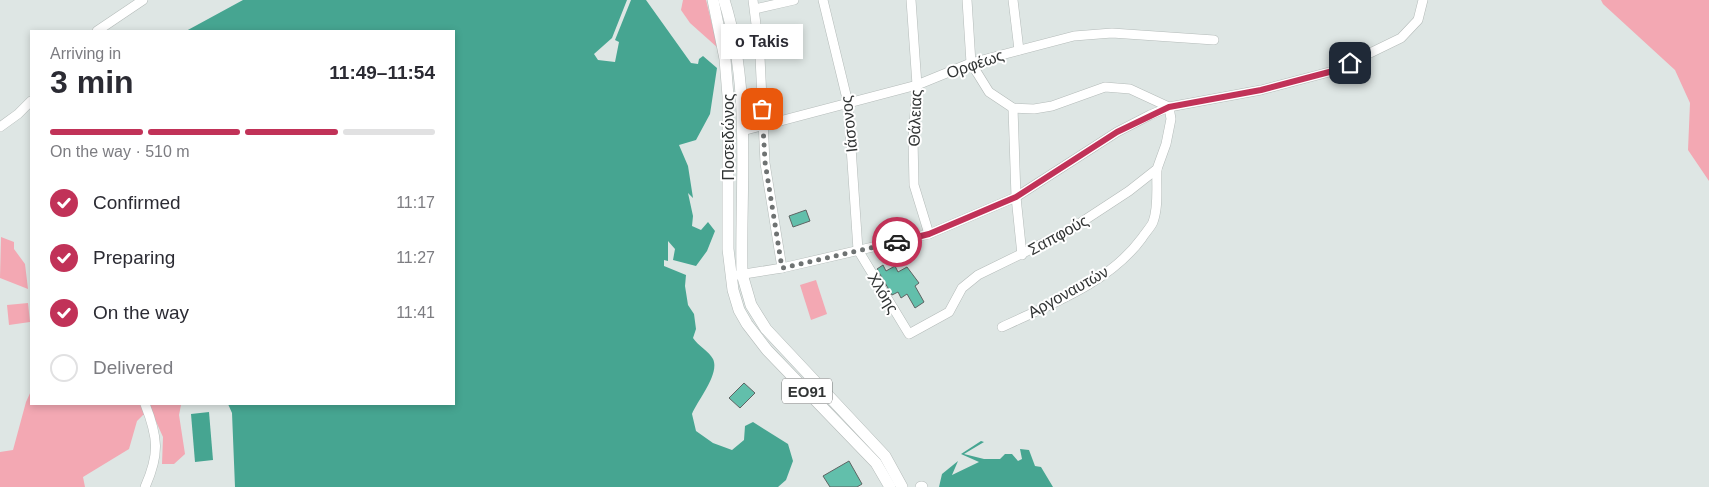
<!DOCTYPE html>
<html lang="en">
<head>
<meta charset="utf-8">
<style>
  :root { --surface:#fff; --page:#f7f7f7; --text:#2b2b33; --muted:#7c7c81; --line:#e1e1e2; --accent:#c13258 }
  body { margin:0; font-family:Arial,sans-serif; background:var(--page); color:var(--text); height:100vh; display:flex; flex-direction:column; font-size:19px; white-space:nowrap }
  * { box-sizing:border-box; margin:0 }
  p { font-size:16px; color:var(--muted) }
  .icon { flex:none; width:28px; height:28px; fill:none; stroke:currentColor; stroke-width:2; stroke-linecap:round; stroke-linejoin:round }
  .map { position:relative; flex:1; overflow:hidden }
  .details { position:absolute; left:30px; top:30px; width:425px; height:375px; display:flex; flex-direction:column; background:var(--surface); border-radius:0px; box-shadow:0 2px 8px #0003 }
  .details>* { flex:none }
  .pin { position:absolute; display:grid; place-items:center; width:42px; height:42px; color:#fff; margin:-21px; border-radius:10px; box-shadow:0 2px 8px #0006 }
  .courier { position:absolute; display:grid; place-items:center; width:50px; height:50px; margin:-25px; border:4px solid #c13258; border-radius:50%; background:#fff; color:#222; box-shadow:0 1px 6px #0007 }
  .bubble { position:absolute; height:35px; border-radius:0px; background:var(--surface); box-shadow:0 2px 8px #0003; font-size:16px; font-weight:800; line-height:35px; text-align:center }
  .headline em { font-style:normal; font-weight:800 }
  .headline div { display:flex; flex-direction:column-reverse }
  .headline { display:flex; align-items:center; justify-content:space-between; height:85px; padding:0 20px }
  h1 { font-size:32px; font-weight:800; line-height:38px }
  .bar { display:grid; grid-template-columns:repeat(4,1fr); gap:8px 5px; align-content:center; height:60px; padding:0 20px }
  .bar i { height:6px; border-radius:4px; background:var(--line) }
  .bar .current { background:var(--accent) }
  .bar p { grid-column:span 4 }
  ol { padding:0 20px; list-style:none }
  li { display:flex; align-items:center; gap:15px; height:55px }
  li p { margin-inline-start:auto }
  li .icon { padding:5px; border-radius:50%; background:var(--accent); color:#fff; stroke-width:4 }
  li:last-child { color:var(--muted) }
  li i { width:28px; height:28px; border:2px solid var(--line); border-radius:50% }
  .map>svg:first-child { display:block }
  .green { fill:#f3a8b3 }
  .water { fill:#46a591 }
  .building { fill:#62bfab; stroke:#5e6463 }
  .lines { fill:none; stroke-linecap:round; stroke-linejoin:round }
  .minor-casing { stroke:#b4bbb9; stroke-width:10 }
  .major-casing { stroke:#b4bbb9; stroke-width:12 }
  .minor { stroke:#fff; stroke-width:9 }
  .major { stroke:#fff; stroke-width:11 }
  .done { stroke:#6e7272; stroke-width:5; stroke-dasharray:0 9 }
  .route { stroke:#c13258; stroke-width:6 }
  .labels { text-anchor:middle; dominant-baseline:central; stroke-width:4; stroke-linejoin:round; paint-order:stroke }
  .shield { fill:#fff; stroke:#6f7171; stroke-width:1 }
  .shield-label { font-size:15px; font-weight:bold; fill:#313434 }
  .street-label { font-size:16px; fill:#313434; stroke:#fff }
</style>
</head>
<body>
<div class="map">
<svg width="1709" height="487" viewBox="0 0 1709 487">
  <rect width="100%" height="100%" fill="#dee6e4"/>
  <!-- green -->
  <g class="green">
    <polygon points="683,0 706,0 718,48 690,23 681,10"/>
    <polygon points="1601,0 1709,0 1709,181 1688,150 1690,103 1675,70 1603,4"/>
    <polygon points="1,237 14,242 14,249 25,264 28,289 0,278"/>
    <polygon points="816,280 827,314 811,320 800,285"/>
    <polygon points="28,303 30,322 9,325 7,305"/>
    <polygon points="31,391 31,404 181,405 179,415 185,454 174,464 162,464 163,437 154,417 143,415 137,421 129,449 83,477 85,487 0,487 0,452 13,450 26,402"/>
  </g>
  <!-- water -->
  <g class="water">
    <path d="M243,0H627L612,38L594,54L598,60L615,62L619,42L615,40L631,0H646L691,63L698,64L699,59L703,56L717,68L710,114L696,140L679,145L688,166L693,198L688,193L693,216L692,226L701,230L708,222L715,231L707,251L696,266L673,260L675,249L668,241V261L664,260V266L686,275L685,286L688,305L694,314L696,329L693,338C698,346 709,351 713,359C720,374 698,400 692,414L696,431L713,443L732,450L744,440L745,426L753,422L788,444L793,461L786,480L778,487H235L232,413L228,404H454V31H186Z"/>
    <polygon points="209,412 213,460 195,462 191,414"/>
    <polygon points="981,441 984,442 964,454 984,459 1000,459 1005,454 1012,454 1018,461 1022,459 1020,449 1029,450 1035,466 1041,467 1053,487 939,487 942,474 958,461 952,475 979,462 961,454"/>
  </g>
  <!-- building -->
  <g class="building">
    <polygon points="806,210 810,221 793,227 789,216"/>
    <polygon points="883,265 886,271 895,266 898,272 907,267 919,283 915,286 924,302 915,308 907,294 901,298 898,292 892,295 877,269"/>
    <polygon points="744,383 755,393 740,408 729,398"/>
    <polygon points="849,461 862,484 857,487 830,487 823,476"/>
  </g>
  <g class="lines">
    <!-- minor casing -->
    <g class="minor-casing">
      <g id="minor">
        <polyline points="753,0 760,57 765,163 782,268"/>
        <polyline points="823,0 848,103 858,250 909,334 949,312 962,288 978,275 1068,231 1129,191 1157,169 1166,144 1171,119 1169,107 1130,89 1105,87 1052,106 1034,109 1013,108 989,92 971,63 967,0"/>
        <polyline points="911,0 917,85 913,139 914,185 929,234"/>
        <polyline points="1013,0 1019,50"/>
        <polyline points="755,9 794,0"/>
        <polyline points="97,31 143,0"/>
        <polyline points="1013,108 1016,197 1022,255"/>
        <polyline points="0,127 18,114 31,101"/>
        <polyline points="742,131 917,85 971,63 1074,36 1112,33 1214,40"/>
        <polyline points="738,275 782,268 929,234 1016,197 1117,132 1150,115 1169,107 1261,90 1333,71 1401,38 1418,20 1423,0"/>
        <path d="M1002,327C1051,304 1109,283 1142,238C1145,233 1151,227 1153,222C1159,206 1156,186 1157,169"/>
        <path d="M145,487C160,454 158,437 145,404"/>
      </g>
    </g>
    <!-- major casing -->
    <g class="major-casing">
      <g id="major">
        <polyline points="713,0 725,59 728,96 728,249 733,290 739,310 747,324 767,350 876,463 890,487"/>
        <path d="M724,0C752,88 740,183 742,274L751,305L766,329L885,456L902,487"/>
        <polyline points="921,487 922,487"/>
      </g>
    </g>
    <!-- minor -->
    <use href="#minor" class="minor"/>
    <!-- major -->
    <use href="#major" class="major"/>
  </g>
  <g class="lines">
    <!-- done -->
    <polyline class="done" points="762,109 765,162 782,268 897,242"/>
    <!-- route -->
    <polyline class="route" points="897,242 929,234 1016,197 1117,132 1169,107 1261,90 1333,71 1350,63"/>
  </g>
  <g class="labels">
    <!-- shield labels -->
    <rect class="shield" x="782" y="378.5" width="50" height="25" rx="4"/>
    <g class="shield-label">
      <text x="807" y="391">ΕΟ91</text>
    </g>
    <!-- street labels -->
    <g class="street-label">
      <text transform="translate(975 64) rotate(-19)">Ορφέως</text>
      <text transform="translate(915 118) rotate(-88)">Θάλειας</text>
      <text transform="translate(849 124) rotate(-96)">Ιάσονος</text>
      <text transform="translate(728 137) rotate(-90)">Ποσειδώνος</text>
      <text transform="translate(1058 235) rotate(-29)">Σαπφούς</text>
      <text transform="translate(1068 292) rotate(-29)">Αργοναυτών</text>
      <text transform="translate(883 293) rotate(59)">Χλόης</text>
    </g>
  </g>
</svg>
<div class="pin" style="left:762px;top:109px;background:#ea580c"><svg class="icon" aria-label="bag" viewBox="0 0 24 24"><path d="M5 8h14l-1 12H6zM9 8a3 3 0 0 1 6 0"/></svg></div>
<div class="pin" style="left:1350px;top:63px;background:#1f2937"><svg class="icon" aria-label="home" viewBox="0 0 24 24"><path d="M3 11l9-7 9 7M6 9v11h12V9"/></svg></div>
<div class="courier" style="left:897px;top:242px"><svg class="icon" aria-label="car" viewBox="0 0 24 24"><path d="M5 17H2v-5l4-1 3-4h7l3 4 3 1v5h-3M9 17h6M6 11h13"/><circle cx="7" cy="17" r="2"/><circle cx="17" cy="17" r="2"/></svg></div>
<div class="bubble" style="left:721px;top:24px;width:82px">o Takis</div>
<section class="details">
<div class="headline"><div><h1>3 min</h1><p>Arriving in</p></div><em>11:49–11:54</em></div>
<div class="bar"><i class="current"></i><i class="current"></i><i class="current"></i><i></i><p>On the way · 510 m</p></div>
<ol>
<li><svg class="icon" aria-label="check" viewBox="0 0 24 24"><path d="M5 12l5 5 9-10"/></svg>Confirmed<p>11:17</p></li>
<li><svg class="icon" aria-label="check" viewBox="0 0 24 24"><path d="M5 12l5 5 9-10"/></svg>Preparing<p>11:27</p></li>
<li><svg class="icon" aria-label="check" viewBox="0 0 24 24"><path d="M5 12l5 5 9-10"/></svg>On the way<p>11:41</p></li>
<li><i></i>Delivered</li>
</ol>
</section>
</div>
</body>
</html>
